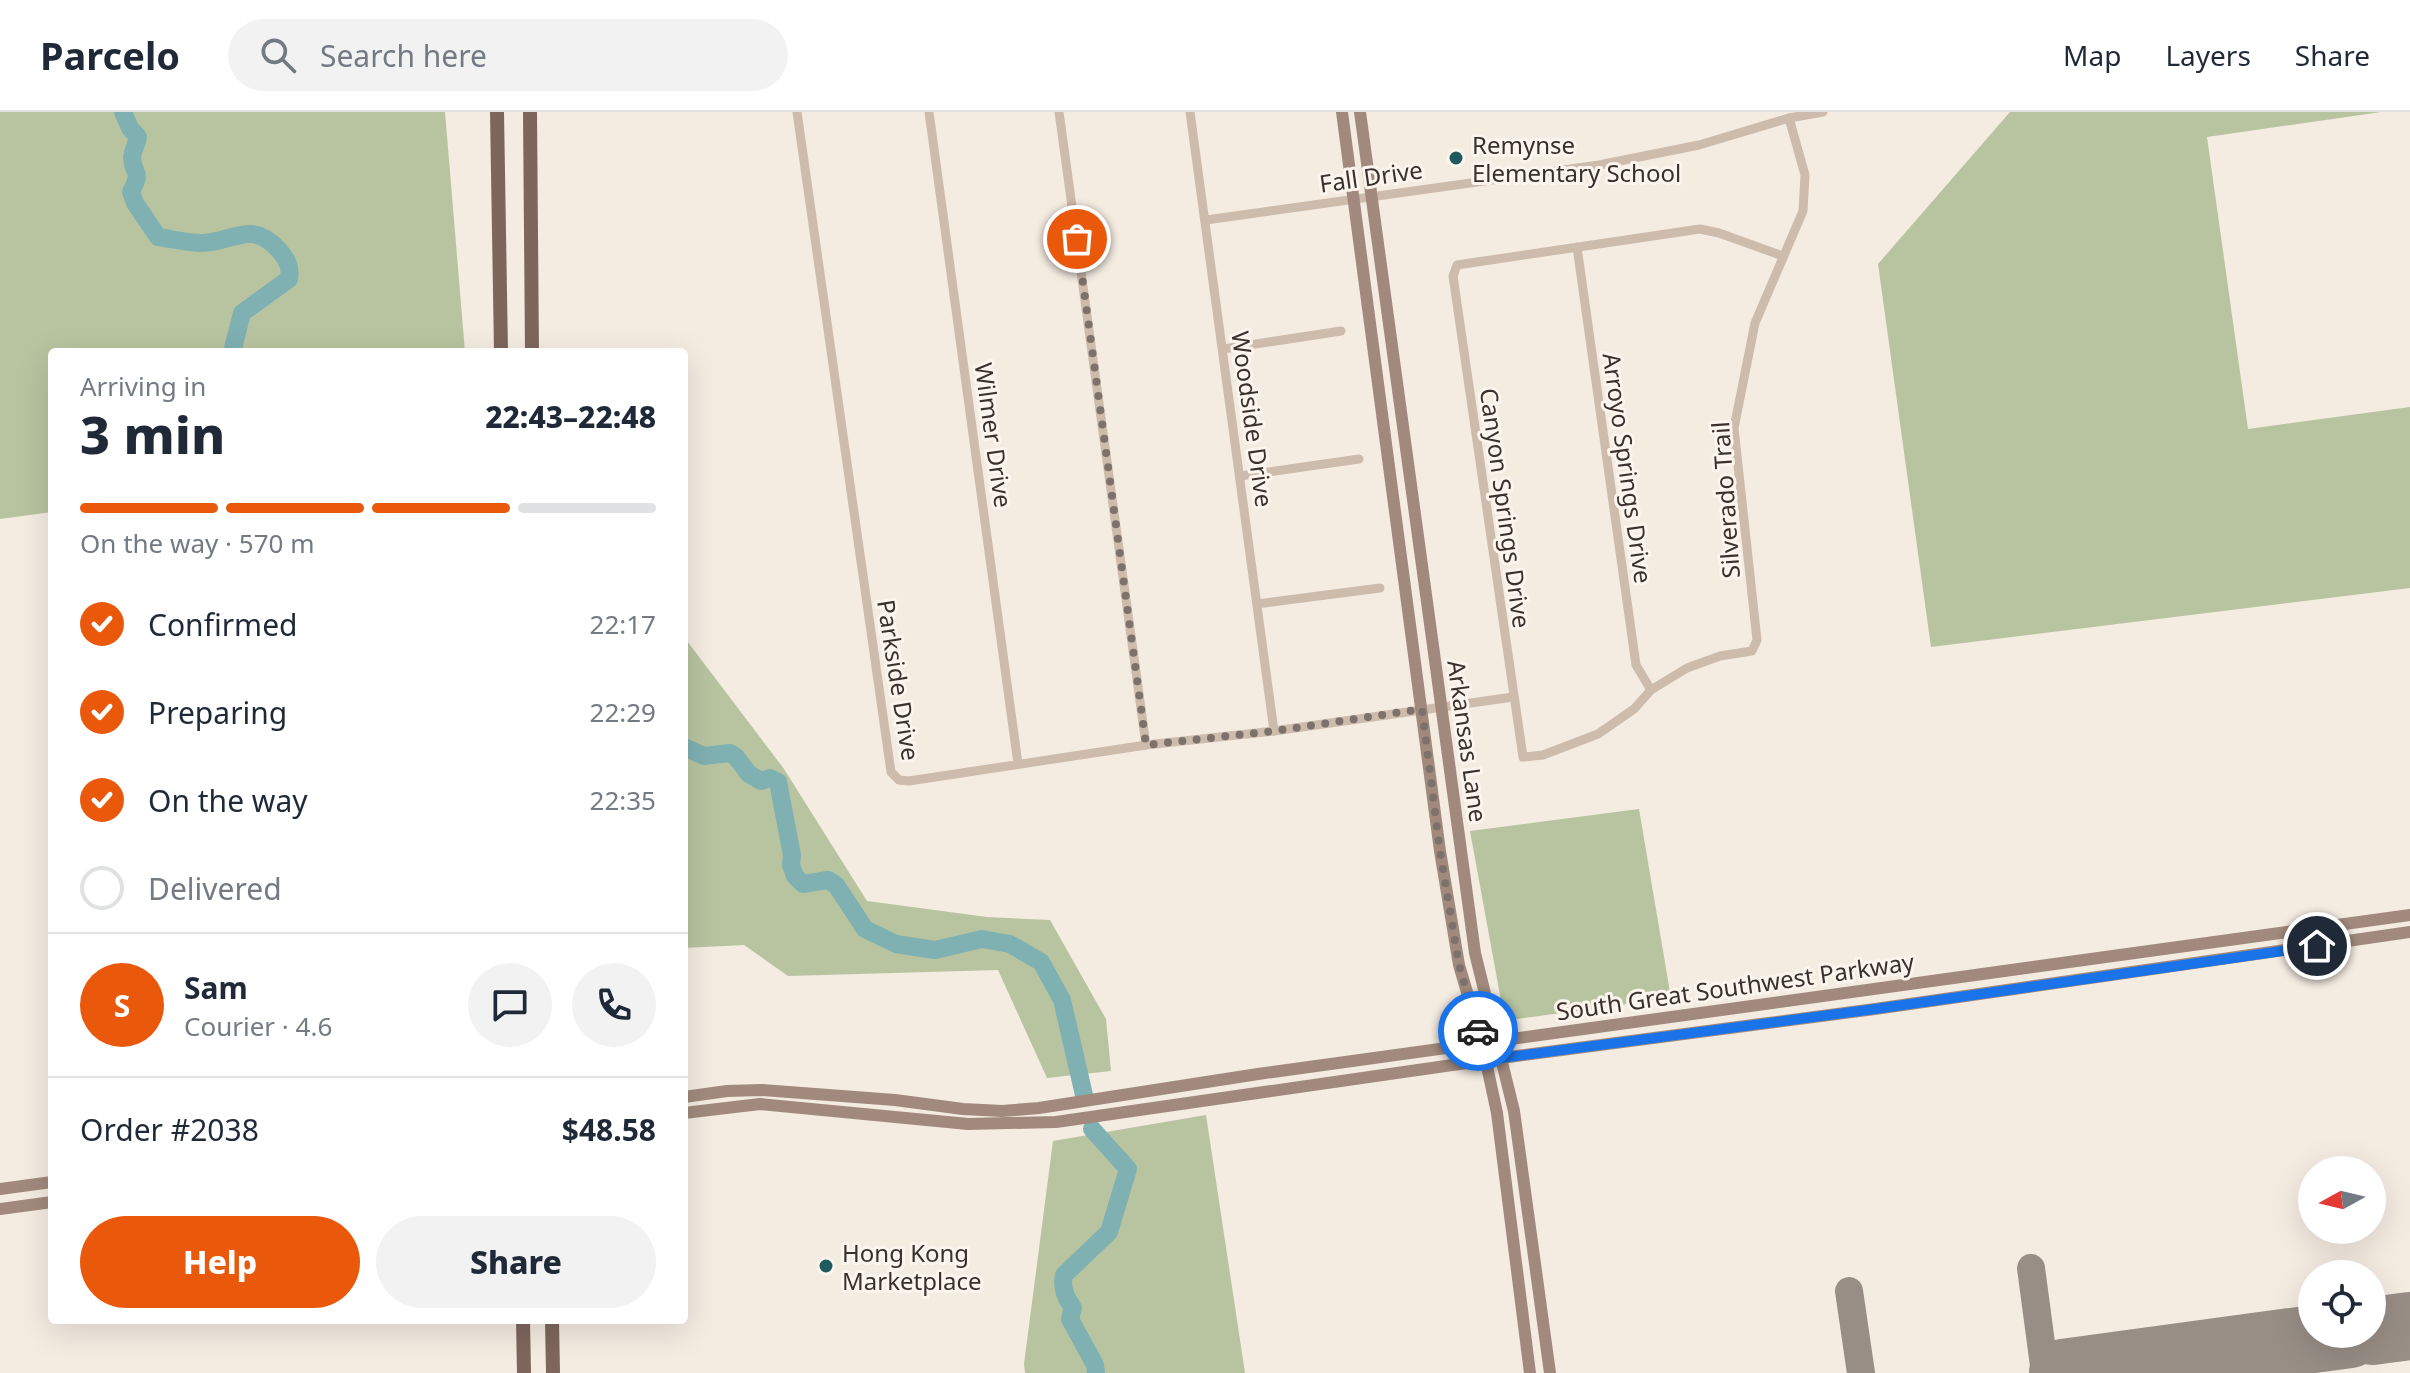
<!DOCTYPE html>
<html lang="en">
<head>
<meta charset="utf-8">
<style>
  :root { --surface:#fff; --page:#f2f2f3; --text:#1f2937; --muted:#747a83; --line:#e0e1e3; --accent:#ea580c }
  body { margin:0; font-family:"Noto Sans",sans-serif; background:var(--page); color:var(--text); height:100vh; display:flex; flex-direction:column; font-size:30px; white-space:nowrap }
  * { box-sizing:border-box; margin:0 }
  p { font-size:26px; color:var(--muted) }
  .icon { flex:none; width:44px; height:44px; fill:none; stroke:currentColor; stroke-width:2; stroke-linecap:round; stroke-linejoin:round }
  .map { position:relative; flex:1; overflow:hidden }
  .sheet { position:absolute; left:48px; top:236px; width:640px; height:976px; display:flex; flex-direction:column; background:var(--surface); border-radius:8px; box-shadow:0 8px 32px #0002 }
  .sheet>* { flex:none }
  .needle { width:52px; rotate:262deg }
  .buttons { position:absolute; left:2298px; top:1044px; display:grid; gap:16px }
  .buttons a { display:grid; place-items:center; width:88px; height:88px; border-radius:50%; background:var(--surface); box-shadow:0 8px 32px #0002; font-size:40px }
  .pin { position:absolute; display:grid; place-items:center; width:68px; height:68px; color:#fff; margin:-34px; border:4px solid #fff; border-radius:50%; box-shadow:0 2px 8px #0007 }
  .courier { position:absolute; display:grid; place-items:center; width:80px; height:80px; margin:-40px; border:6px solid #1a73e8; border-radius:50%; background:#fff; color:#222; box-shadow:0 2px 10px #0007 }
  .head em { font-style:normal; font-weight:800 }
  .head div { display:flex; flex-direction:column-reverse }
  .head { display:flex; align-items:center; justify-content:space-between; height:136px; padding:0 32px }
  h1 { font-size:52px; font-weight:800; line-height:60px }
  .bar { display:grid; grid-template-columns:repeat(4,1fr); gap:12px 8px; align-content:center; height:96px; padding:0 32px }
  .bar i { height:10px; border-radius:6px; background:var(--line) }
  .bar .current { background:var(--accent) }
  .bar p { grid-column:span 4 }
  .line { display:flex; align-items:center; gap:20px; padding:0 32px; border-top:2px solid var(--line) }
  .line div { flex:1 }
  .round { display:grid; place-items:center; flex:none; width:84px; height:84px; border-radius:42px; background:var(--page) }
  ol { padding:0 32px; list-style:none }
  li { display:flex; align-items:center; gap:24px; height:88px }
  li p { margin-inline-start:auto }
  li .icon { padding:8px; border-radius:50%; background:var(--accent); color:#fff; stroke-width:4 }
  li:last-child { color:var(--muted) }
  li i { width:44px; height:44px; border:4px solid var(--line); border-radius:50% }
  .cta { display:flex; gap:16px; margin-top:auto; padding:16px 32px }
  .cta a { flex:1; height:92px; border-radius:48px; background:var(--accent); color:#fff; font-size:32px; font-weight:800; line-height:92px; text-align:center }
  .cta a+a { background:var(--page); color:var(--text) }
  header { display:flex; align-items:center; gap:48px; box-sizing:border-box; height:112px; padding:0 40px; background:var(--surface); border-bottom:2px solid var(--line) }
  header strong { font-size:38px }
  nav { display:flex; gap:44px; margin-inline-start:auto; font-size:28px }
  .search { width:560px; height:72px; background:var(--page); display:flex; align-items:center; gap:20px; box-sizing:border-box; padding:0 28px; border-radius:44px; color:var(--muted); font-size:30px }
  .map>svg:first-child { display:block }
  .green { fill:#b8c4a0 }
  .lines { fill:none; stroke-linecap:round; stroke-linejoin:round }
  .river { stroke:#7fb0b2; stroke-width:18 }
  .taxiway { stroke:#988e86; stroke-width:28 }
  .runway { stroke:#988e86; stroke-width:68 }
  .street { stroke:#cdbbac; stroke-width:9 }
  .secondary { stroke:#a18a7d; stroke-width:12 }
  .primary { stroke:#7d675c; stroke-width:14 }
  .done { stroke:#7c716b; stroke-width:8; stroke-dasharray:0 14.4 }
  .route { stroke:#1a73e8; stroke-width:10 }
  .poi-dot { fill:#1f5a5e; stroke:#fbf5ee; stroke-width:3 }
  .labels { text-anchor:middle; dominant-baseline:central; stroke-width:6; stroke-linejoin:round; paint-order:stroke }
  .poi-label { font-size:24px; fill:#3b302b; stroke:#fbf5ee; text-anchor:start }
  .street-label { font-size:24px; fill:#3b302b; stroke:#fbf5ee }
</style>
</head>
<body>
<header>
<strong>Parcelo</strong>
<div class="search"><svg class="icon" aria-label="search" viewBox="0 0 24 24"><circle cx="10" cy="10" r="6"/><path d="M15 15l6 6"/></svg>Search here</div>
<nav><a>Map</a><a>Layers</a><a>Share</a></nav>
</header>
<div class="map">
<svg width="2410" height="1261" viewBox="0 0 2410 1261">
  <rect width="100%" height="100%" fill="#f4ebe1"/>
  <!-- green -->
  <g class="green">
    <polygon points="0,0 445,0 465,240 52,240 52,400 0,407"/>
    <polygon points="2010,0 2381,0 2207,25 2248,317 2410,295 2410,476 1931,535 1878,152"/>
    <polygon points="684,525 784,657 867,789 987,805 1050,808 1106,907 1111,959 1047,966 998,858 788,864 744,833 684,836"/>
    <polygon points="1639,697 1671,886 1510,908 1502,894 1470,719"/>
    <polygon points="1206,1003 1245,1261 1025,1261 1024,1252 1053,1029"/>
  </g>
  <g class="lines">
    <!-- river -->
    <g class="river">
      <path d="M123,0L130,16L138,25C137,32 132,40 132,46C133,64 143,57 131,80L135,91L158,125C172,127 188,131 202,131C234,130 251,107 279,138C287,147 291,155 289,167L242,201L232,240"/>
      <polyline points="684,635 704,644 730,641 736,645 749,662 761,669 770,666 778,670 792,743 791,753 795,764 803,772 828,768 836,773 865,817 896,832 935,838 982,827 1010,832 1041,850 1062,888 1084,983"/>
      <path d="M1092,1017L1128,1057L1109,1120L1064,1163C1061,1176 1066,1186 1073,1196L1070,1207L1095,1253L1096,1261"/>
    </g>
    <!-- taxiway -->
    <g class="taxiway">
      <polyline points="2031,1156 2045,1261"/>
      <polyline points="1849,1179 1861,1261"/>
    </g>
    <!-- runway -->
    <g class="runway">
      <polyline points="2372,1219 2410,1214"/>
      <polyline points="2063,1261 2350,1222"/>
    </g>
    <!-- street -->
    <g class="street">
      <polyline points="797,0 891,660 899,668 909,669 1146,633 1274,619 1513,585"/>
      <polyline points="929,0 1018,652"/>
      <polyline points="1059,0 1146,633"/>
      <polyline points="1190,0 1274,619"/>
      <polyline points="1206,108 1599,53 1699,33 1789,6 1823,0"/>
      <polyline points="1577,135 1636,553 1651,578"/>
      <polyline points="1783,144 1719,121 1700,117 1457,153 1453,164 1523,645 1543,643 1598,622 1634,597 1651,578 1687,556 1720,544 1752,539 1757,528 1734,316 1755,211 1803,99 1805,63 1789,6"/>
      <polyline points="1223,237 1341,219"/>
      <polyline points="1240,364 1359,347"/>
      <polyline points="1257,492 1380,476"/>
    </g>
    <!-- secondary -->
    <g class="secondary">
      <polyline points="1342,0 1440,739 1459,853 1482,931 1497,1001 1530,1261"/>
      <polyline points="1360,0 1475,841 1514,999 1550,1261"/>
      <polyline points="684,985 727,979 762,978 895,988 963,997 1002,999 1039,996 1258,962 2410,803"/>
      <polyline points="684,1001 760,992 968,1012 1056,1010 1501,946 1875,897 2410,820"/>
      <polyline points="0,1077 52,1070"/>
      <polyline points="0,1097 52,1090"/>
    </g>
    <!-- primary -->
    <g class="primary">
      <polyline points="497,0 501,240"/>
      <polyline points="530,0 532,240"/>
      <polyline points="523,1208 524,1261"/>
      <polyline points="552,1208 553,1261"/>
    </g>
  </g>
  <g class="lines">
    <!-- done -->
    <polyline class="done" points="1077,127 1146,633 1274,619 1422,597 1440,739 1459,853 1478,919"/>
    <!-- route -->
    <polyline class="route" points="1478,919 1486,948 1875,897 2317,834"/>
  </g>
  <!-- markers -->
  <g class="poi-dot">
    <circle cx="1456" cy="46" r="8"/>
    <circle cx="826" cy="1154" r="8"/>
  </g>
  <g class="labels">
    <!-- poi labels -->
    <g class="poi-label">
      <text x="1472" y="32">Remynse<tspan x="1472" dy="28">Elementary School</tspan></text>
      <text x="842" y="1140">Hong Kong<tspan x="842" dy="28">Marketplace</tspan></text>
    </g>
    <!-- street labels -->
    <g class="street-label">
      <text transform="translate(1371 64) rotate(-8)">Fall Drive</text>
      <text transform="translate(1253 307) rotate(82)">Woodside Drive</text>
      <text transform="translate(994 323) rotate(82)">Wilmer Drive</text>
      <text transform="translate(1628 356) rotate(82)">Arroyo Springs Drive</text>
      <text transform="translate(1725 388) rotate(-94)">Silverado Trail</text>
      <text transform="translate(1506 396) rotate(82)">Canyon Springs Drive</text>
      <text transform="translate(899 568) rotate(81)">Parkside Drive</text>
      <text transform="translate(1468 629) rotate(82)">Arkansas Lane</text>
      <text transform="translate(1735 874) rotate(-8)">South Great Southwest Parkway</text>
    </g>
  </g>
</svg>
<div class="buttons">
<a><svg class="needle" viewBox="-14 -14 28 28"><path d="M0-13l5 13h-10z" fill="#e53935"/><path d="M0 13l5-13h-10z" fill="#747a83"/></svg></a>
<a><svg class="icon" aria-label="locate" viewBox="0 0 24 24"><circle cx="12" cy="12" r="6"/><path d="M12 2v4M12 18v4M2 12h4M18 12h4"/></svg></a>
</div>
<div class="pin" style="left:1077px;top:127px;background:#ea580c"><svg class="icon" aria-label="bag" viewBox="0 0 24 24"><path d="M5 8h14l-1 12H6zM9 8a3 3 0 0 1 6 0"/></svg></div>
<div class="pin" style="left:2317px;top:834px;background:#1f2937"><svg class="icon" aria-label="home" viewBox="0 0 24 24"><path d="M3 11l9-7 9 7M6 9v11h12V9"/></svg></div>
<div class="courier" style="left:1478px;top:919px"><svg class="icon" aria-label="car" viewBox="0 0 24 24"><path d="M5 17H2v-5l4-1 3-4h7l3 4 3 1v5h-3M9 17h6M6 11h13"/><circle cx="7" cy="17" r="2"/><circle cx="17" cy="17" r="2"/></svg></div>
<section class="sheet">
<div class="head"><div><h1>3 min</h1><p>Arriving in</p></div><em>22:43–22:48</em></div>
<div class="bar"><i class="current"></i><i class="current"></i><i class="current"></i><i></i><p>On the way · 570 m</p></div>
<ol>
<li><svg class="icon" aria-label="check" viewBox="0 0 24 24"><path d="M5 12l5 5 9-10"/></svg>Confirmed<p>22:17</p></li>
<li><svg class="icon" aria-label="check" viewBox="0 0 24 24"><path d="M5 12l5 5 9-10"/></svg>Preparing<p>22:29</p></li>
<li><svg class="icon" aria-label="check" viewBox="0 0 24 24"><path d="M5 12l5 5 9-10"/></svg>On the way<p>22:35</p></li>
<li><i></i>Delivered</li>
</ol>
<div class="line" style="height:144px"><b class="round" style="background:var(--accent);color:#fff">S</b><div><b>Sam</b><p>Courier · 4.6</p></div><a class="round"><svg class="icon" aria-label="chat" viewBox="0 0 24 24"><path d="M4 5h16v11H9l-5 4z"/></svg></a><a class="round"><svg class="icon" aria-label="phone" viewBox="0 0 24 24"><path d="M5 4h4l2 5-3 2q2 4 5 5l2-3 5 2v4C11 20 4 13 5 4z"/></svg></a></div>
<div class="line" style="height:104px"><div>Order #2038</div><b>$48.58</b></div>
<div class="cta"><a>Help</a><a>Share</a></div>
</section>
</div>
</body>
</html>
